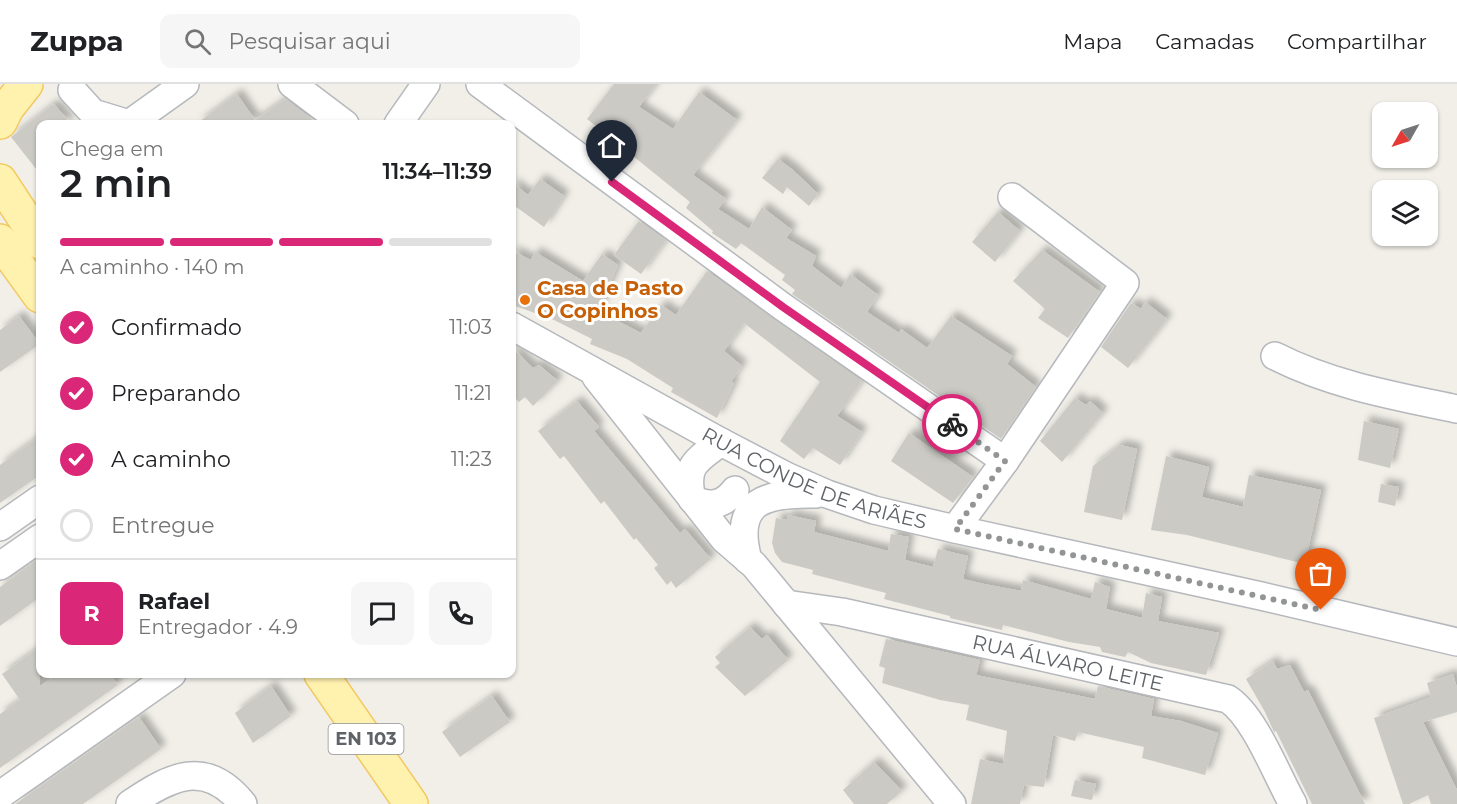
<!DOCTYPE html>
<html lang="pt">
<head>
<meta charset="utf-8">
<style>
  :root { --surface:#fff; --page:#f6f6f6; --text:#202124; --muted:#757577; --line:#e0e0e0; --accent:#db2777 }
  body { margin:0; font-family:Montserrat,sans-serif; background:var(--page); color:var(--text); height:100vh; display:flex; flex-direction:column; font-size:22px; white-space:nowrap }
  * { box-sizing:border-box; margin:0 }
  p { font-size:20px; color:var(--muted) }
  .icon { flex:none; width:33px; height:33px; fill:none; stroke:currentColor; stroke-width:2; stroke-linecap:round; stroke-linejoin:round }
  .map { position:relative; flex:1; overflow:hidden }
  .drawer { position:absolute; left:36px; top:36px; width:480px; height:558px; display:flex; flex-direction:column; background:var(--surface); border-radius:12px; box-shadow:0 2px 4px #0004 }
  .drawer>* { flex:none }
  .needle { width:39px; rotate:231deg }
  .tools { position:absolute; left:1372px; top:18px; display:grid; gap:12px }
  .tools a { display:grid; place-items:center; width:66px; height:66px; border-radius:12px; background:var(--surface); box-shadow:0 2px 4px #0004; font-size:30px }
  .pin { position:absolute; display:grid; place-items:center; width:51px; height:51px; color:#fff; margin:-62px -26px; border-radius:50% 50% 50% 0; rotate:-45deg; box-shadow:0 0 6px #0007 }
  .pin .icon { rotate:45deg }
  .courier { position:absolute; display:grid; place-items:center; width:60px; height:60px; margin:-30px; border:4px solid #db2777; border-radius:50%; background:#fff; color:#222; box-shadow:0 2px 8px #0007 }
  .head em { font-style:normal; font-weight:600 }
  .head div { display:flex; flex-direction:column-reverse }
  .head { display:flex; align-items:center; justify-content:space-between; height:102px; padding:0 24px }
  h1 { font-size:39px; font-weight:600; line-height:45px }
  .bar { display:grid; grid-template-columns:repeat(4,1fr); gap:9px 6px; align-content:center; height:72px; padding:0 24px }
  .bar i { height:8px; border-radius:4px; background:var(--line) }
  .bar .active { background:var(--accent) }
  .bar p { grid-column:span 4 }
  .line { display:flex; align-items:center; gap:15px; padding:0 24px; border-top:2px solid var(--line) }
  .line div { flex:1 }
  .round { display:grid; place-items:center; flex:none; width:63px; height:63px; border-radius:12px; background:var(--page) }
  ol { padding:0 24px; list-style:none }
  li { display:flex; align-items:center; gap:18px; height:66px }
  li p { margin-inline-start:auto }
  li .icon { padding:6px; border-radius:50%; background:var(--accent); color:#fff; stroke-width:4 }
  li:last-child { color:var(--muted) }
  li i { width:33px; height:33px; border:3px solid var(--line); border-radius:50% }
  header { display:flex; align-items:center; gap:36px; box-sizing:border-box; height:84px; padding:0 30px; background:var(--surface); border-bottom:2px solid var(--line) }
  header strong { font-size:28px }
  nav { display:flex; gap:33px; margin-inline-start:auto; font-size:21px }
  .search { width:420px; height:54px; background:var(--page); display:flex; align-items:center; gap:15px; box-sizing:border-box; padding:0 21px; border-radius:12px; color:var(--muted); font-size:22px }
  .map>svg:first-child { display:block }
  .building { fill:#cccac5; filter:url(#shadow) }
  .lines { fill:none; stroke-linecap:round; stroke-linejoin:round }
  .minor-casing { stroke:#b5b8bc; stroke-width:30 }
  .major-casing { stroke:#f2c960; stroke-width:36 }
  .minor { stroke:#fff; stroke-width:27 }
  .major { stroke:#fff2af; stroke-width:33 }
  .done { stroke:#929495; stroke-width:6; stroke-dasharray:0 10.8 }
  .route { stroke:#db2777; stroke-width:8 }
  .food-dot { fill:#e8710a; stroke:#fff; stroke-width:2 }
  .labels { text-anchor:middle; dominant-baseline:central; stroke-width:6; stroke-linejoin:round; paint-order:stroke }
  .shield { fill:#fff; stroke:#8f9295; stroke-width:1.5 }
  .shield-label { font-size:18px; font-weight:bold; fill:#5f6368 }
  .food-label { font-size:20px; font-weight:bold; fill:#c56008; stroke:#fff; text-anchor:start }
  .street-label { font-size:20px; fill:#5f6368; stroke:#fff }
</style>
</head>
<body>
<header>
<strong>Zuppa</strong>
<div class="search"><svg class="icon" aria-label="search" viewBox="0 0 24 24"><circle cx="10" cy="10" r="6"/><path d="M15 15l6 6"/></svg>Pesquisar aqui</div>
<nav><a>Mapa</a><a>Camadas</a><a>Compartilhar</a></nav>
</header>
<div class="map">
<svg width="1457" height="720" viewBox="0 0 1457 720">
  <defs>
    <filter id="shadow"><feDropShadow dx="5.5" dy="-5.5" stdDeviation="3" flood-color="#0004"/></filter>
  </defs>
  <rect width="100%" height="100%" fill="#f1efe8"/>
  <!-- building -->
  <g class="building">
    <polygon points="614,0 656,0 639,23 673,45 699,8 737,36 693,91 726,115 718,125 749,145 762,123 792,146 786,154 816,172 812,182 841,204 850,190 878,211 867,228 899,249 901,245 927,264 951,232 1012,272 1007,280 1036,303 1001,355 792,210 795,206 782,196 785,191 741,159 736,165 712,149 713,147 686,124 690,118 587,35"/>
    <polygon points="237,10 255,36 286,15 318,40 196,40"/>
    <polygon points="54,20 71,40 40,40 40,90 11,53"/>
    <polygon points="778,75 793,86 818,110 809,122 787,103 783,110 762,94"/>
    <polygon points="540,95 564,112 544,143 512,120 512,99 528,111"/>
    <polygon points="998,128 1020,147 995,178 972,158"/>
    <polygon points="639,137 666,156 641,190 614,171"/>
    <polygon points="1042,166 1100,208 1068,254 1038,234 1045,225 1013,197"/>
    <polygon points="512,167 531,176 535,168 583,197 602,170 618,181 598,227 641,249 661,221 676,231 707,187 862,297 837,332 862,348 840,381 813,364 804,375 780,357 820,298 744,239 724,267 742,282 731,298 734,299 717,334 671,308 673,304 627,275 590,260 592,255 536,227 535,229 512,221"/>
    <polygon points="1145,218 1167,235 1128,284 1101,263 1131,219 1141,225"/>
    <polygon points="19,232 40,260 0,288 0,246"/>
    <polygon points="512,264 533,284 539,281 558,297 533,322 525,313 519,318 512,311"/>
    <polygon points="1075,314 1086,321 1090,317 1103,329 1062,378 1040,357"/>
    <polygon points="577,317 599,343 594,347 643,405 680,449 685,445 711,475 676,504 671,497 667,501 654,484 658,481 636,454 634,456 604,417 601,420 564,372 560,375 538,347"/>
    <polygon points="1364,337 1399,345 1390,384 1358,376"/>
    <polygon points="909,349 973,393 953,419 891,377"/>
    <polygon points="40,352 40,391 0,419 0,381"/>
    <polygon points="1120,361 1137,365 1122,436 1084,428 1093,382"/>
    <polygon points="1166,372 1209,383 1202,413 1243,423 1249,391 1321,406 1305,480 1187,451 1151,446"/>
    <polygon points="1381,400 1399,403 1395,422 1378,418"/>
    <polygon points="788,431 816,437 814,448 888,467 891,450 909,453 905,476 933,483 938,465 968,472 963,495 984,500 1021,507 1023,496 1091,515 1095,498 1110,503 1106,525 1142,534 1146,509 1162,513 1158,537 1219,549 1206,591 1151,579 1128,568 1125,573 1102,568 1100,563 1069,558 1003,541 1002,546 950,534 950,532 884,515 886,509 812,490 813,486 782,478 775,469 772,459 776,434 787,436"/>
    <polygon points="40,473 40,513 0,542 0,503"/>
    <polygon points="750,543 762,555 767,551 788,576 745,612 715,583 720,579 715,573"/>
    <polygon points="886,555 980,576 976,591 1095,615 1098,602 1154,615 1151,632 1181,637 1218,649 1205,691 1142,674 1144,663 1078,648 1075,657 1053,651 1044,703 1024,701 1020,720 971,720 980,675 1003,680 1007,647 966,636 969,621 940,616 882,599 885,584 879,582"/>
    <polygon points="40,563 40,602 58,590 110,590 118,601 0,684 0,630 20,616 2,590"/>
    <polygon points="1273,577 1277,585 1290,581 1304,608 1308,606 1365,720 1312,720 1276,647 1274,648 1265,628 1246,595"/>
    <polygon points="1453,590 1457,604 1457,628 1423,638 1457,706 1457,720 1431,720 1428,711 1409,720 1403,720 1374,634 1431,613 1427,599"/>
    <polygon points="271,602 291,632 253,659 235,629"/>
    <polygon points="492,612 510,638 460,673 442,648"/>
    <polygon points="139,633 161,665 140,680 83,720 15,720"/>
    <polygon points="874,678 902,707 887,720 854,720 843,706"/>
    <polygon points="1075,696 1096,700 1092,716 1071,712"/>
  </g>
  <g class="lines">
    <!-- minor casing -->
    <g class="minor-casing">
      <g id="minor">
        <polyline points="292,0 345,40"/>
        <polyline points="480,0 783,223 1005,377"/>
        <polyline points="72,6 93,29 129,40 185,0"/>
        <polyline points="398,40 426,0"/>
        <path id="s1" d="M512,242L721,358L788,393L827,410L874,426L955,445L1261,512L1457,558"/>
        <path d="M1275,272C1332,301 1395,312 1457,325"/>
        <polyline points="596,293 724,455 754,481 952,720"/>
        <path d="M721,358C696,377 684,381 692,415C709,423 723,422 735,406"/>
        <polyline points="0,443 40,415"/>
        <polyline points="955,445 1005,377 1125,199 1012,113"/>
        <path d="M748,476C732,416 765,409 816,410"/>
        <polyline points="0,482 40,454"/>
        <path id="s2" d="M786,520L842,528L1228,615C1255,633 1276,690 1293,720"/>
        <polyline points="0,711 172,590"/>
        <path d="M130,720C171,692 206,674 243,720"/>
      </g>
    </g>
    <!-- major casing -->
    <g class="major-casing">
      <g id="major">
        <polyline points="0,38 7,24 26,0"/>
        <polyline points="0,97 40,158"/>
        <polyline points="0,157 40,212"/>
        <polyline points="321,590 411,720"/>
      </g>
    </g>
    <!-- minor -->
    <use href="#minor" class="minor"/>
    <!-- major -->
    <use href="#major" class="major"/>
  </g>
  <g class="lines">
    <!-- done -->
    <polyline class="done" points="952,340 1005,377 955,445 1321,526"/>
    <!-- route -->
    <polyline class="route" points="612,98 783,223 952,340"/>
  </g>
  <!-- markers -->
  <circle class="food-dot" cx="525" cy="216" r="6"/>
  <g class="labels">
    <!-- shield labels -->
    <rect class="shield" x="328.5" y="640" width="75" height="30" rx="4.5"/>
    <g class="shield-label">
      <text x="366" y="655">EN 103</text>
    </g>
    <!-- food labels -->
    <g class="food-label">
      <text x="537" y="204">Casa de Pasto<tspan x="537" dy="23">O Copinhos</tspan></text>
    </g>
    <!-- street labels -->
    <g class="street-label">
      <text stroke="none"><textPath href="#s1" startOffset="340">RUA CONDE DE ARIÃES</textPath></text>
      <text stroke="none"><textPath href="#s2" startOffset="288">RUA ÁLVARO LEITE</textPath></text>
    </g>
  </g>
</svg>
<div class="tools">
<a><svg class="needle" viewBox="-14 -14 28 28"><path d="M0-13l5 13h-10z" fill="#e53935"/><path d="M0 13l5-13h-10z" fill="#757577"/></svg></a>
<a><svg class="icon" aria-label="layers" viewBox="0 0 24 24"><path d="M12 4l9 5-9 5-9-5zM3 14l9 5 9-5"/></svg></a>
</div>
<div class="pin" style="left:1321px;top:526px;background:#ea580c"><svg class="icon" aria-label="bag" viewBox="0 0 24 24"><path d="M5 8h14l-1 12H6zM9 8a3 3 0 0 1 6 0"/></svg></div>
<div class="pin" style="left:612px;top:98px;background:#1f2937"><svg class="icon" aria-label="home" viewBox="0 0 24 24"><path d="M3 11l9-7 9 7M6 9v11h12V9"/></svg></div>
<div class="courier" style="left:952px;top:340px"><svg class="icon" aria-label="bike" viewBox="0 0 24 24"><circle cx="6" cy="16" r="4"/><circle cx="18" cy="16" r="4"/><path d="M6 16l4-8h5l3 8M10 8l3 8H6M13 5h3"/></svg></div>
<section class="drawer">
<div class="head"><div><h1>2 min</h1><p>Chega em</p></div><em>11:34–11:39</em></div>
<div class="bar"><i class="active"></i><i class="active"></i><i class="active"></i><i></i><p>A caminho · 140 m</p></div>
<ol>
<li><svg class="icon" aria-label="check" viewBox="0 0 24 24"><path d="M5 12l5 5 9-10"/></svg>Confirmado<p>11:03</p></li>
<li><svg class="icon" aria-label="check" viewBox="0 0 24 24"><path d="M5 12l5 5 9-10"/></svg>Preparando<p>11:21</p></li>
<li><svg class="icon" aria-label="check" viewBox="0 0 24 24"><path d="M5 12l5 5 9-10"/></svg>A caminho<p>11:23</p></li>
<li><i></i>Entregue</li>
</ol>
<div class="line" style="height:108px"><b class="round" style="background:var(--accent);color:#fff">R</b><div><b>Rafael</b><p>Entregador · 4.9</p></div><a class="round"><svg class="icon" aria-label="chat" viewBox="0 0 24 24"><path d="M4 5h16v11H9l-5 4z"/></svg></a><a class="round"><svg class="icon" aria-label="phone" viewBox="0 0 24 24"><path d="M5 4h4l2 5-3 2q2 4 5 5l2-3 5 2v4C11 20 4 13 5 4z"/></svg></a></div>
</section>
</div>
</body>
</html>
